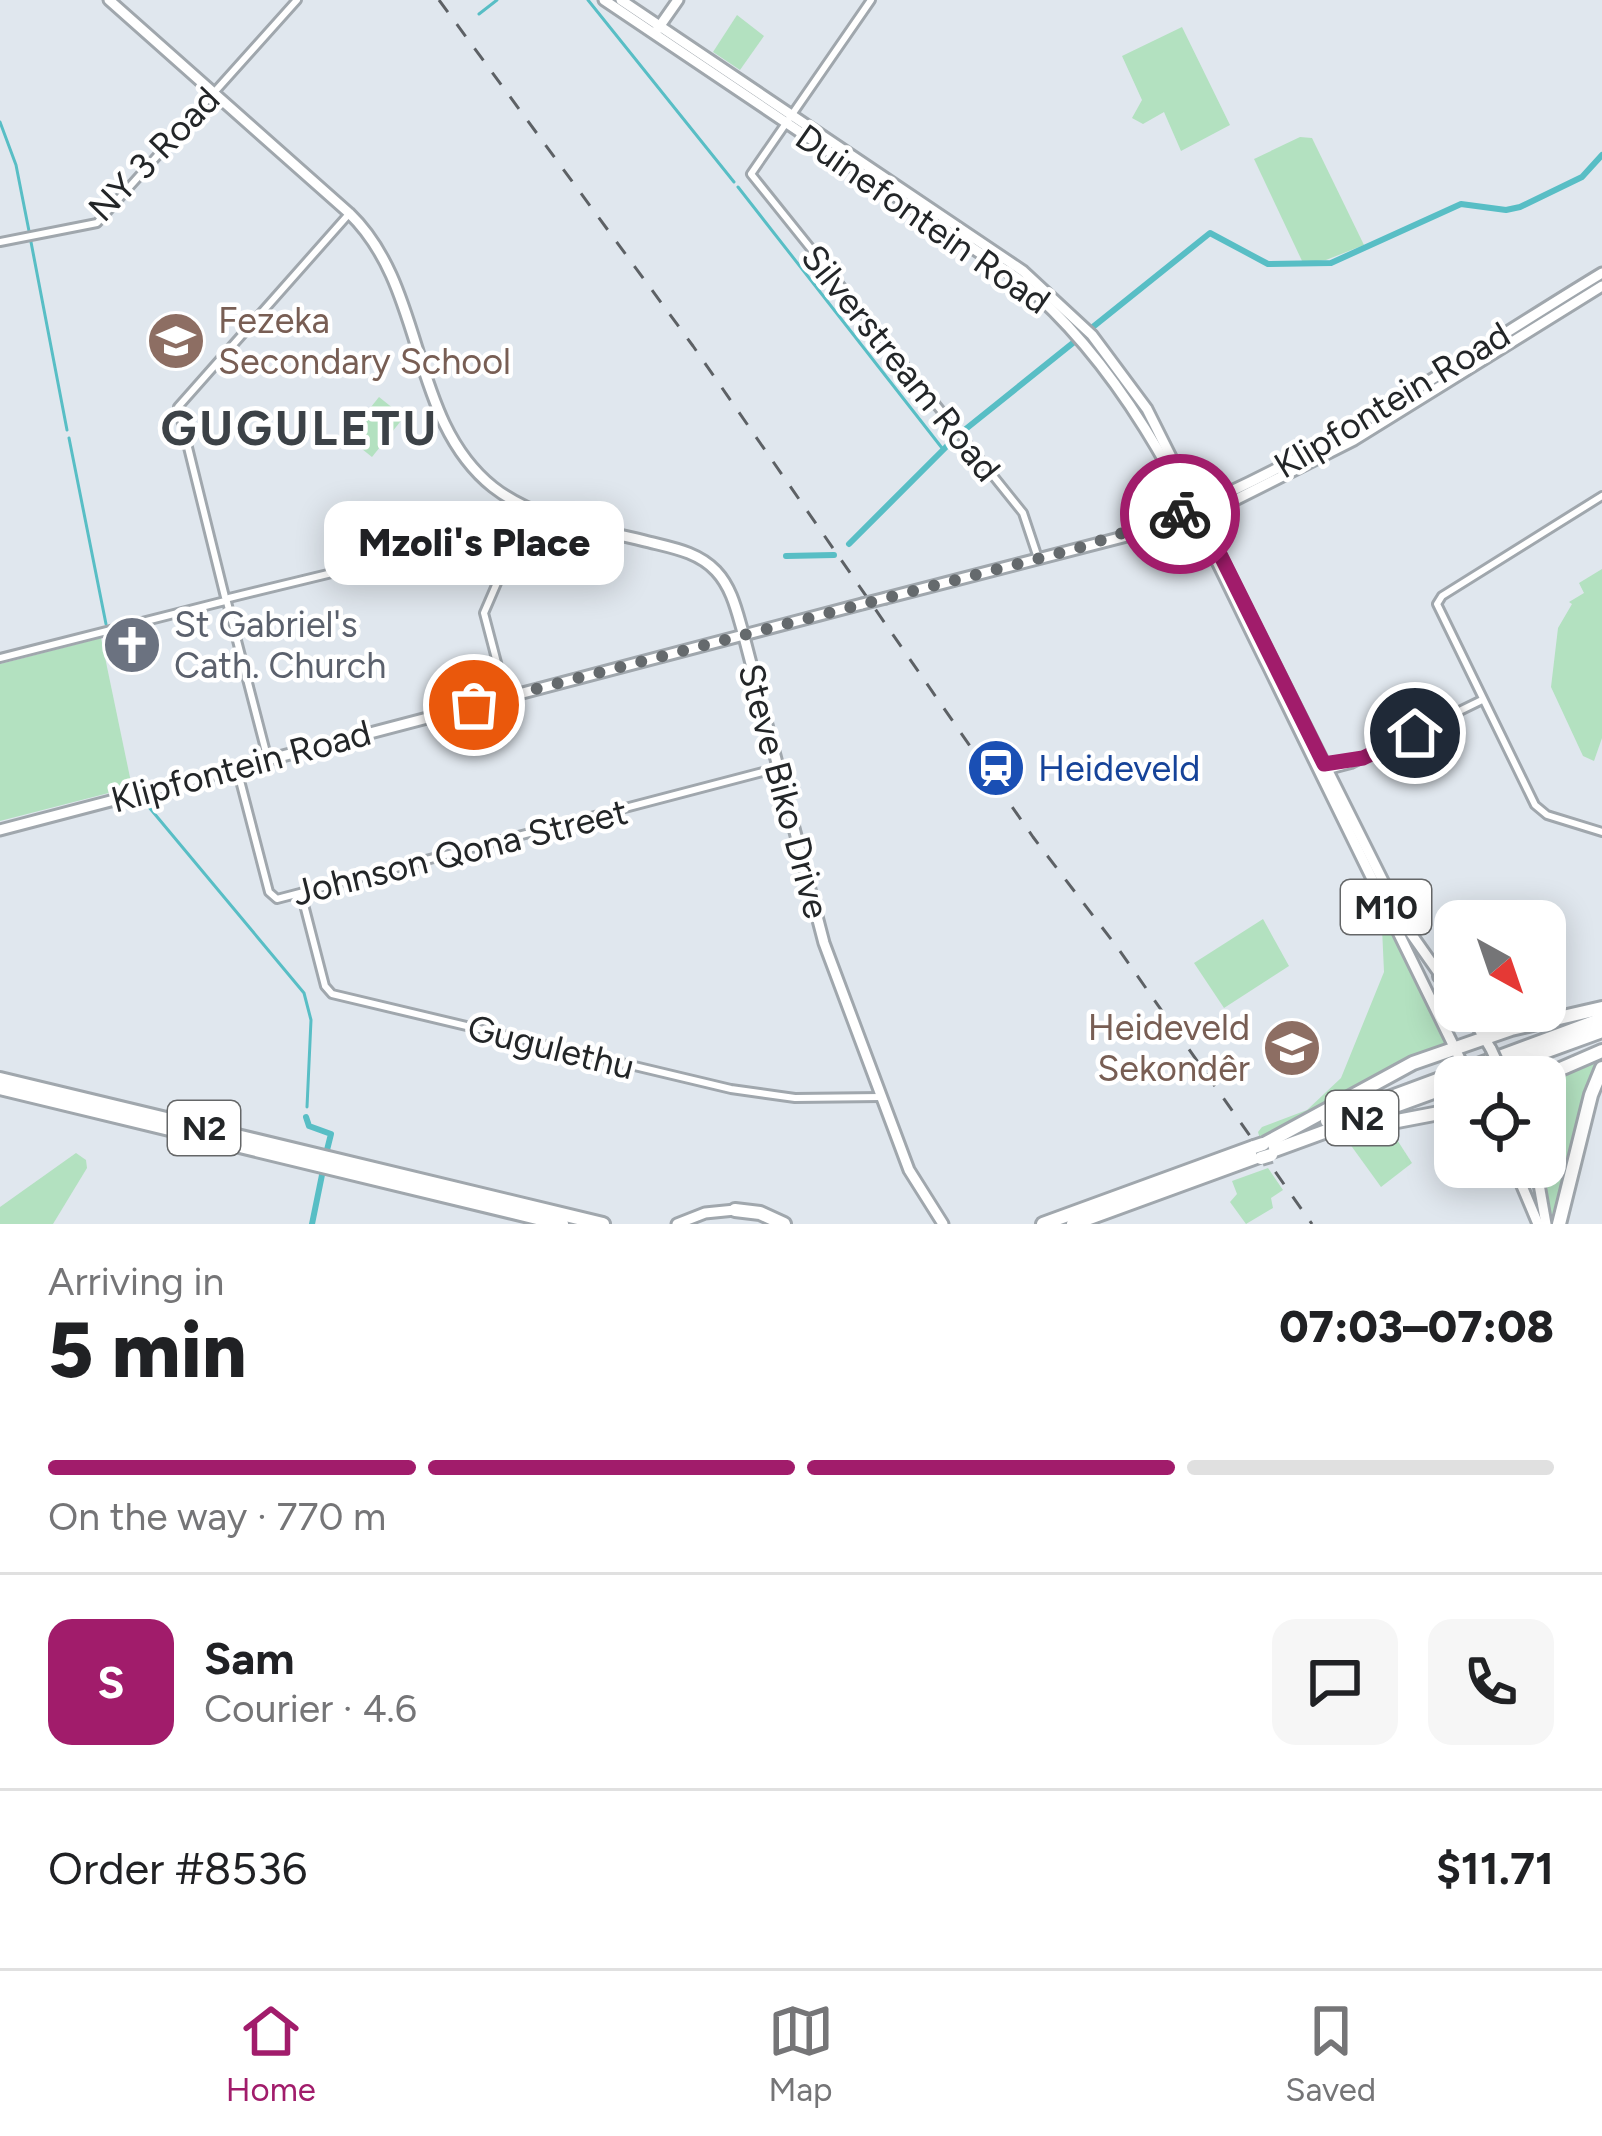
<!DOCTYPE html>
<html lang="en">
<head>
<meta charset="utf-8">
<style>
  :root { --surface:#fff; --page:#f6f6f6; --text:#202124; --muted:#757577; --line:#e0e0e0; --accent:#a11c6b }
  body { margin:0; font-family:Figtree,sans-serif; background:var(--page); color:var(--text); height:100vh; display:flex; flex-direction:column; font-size:45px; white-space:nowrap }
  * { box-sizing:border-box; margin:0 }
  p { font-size:39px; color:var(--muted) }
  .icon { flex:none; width:66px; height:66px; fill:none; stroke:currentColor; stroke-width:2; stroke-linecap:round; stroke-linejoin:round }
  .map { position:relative; height:1224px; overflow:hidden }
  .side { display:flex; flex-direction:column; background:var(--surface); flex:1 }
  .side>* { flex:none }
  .needle { width:78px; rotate:140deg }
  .controls { position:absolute; left:1434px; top:900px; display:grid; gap:24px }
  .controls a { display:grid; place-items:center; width:132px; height:132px; border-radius:24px; background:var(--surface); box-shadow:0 6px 30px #0003; font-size:60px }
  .pin { position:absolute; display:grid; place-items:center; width:102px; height:102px; color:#fff; margin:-51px; border:6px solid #fff; border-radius:50%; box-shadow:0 3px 12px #0007 }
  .courier { position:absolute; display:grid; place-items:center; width:120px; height:120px; margin:-60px; border:9px solid #a11c6b; border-radius:50%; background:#fff; color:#222; box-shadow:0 3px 15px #0007 }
  .bubble { position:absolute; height:84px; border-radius:24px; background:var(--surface); box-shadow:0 6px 30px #0003; font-size:39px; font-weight:800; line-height:84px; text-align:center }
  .headline em { font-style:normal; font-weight:800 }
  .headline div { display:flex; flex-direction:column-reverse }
  .headline { display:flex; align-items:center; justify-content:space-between; height:204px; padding:0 48px }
  h1 { font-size:78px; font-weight:800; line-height:90px }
  .bar { display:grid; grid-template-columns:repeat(4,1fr); gap:18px 12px; align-content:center; height:144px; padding:0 48px }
  .bar i { height:15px; border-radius:9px; background:var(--line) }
  .bar .current { background:var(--accent) }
  .bar p { grid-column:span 4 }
  .line { display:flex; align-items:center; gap:30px; padding:0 48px; border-top:3px solid var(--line) }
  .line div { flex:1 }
  .round { display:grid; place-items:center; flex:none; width:126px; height:126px; border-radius:24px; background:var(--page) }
  .tab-bar { display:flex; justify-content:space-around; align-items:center; height:168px; border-top:3px solid var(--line); background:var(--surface); font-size:33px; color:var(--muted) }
  .tab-bar a { display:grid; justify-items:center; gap:6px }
  .tab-bar .current { color:var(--accent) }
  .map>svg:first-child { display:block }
  .green { fill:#b3e1c0 }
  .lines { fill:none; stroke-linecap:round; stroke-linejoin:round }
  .stream { stroke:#58bec5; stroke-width:3 }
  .canal { stroke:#58bec5; stroke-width:6 }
  .minor-casing { stroke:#a0a7ad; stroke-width:12 }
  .major-casing { stroke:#a0a7ad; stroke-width:15 }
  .highway-casing { stroke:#a0a7ad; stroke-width:18 }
  .minor { stroke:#fff; stroke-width:6 }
  .major { stroke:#fff; stroke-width:9 }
  .highway { stroke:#fff; stroke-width:12 }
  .rail { stroke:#5d6165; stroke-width:3; stroke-dasharray:15 15; stroke-linecap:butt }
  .major-bridge-casing { stroke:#a0a7ad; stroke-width:15; stroke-linecap:butt }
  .highway-bridge-casing { stroke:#a0a7ad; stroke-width:18; stroke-linecap:butt }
  .major-bridge { stroke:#fff; stroke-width:9 }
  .highway-bridge { stroke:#fff; stroke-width:12 }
  .done { stroke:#656a6d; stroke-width:12; stroke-dasharray:0 21.6 }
  .route { stroke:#a11c6b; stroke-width:15 }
  .labels { text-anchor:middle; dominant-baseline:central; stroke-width:9; stroke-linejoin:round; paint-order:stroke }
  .shield { fill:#fff; stroke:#656768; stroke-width:3 }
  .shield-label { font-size:33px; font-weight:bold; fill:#232628 }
  .street-label { font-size:36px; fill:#232628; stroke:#fff }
  .education-label { font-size:36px; fill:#785e54; stroke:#fff; text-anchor:start }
  .worship-label { font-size:36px; fill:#5b616d; stroke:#fff; text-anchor:start }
  .transit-label { font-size:36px; fill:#164399; stroke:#fff; text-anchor:start }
  .district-label { font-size:48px; font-weight:bold; letter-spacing:3px; fill:#3c4247; stroke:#fff }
</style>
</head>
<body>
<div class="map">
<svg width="1602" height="1224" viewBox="0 0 1602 1224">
  <rect width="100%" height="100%" fill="#e0e7ee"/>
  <!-- green -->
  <g class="green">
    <polygon points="737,15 764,36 740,70 713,52"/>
    <polygon points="1182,27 1230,125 1181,151 1164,112 1143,124 1132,118 1142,100 1122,56"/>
    <polygon points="1300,137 1312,138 1364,245 1326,260 1303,263 1254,159"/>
    <polygon points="379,397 404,417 372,457 347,437"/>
    <polygon points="1602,569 1602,738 1594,761 1583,756 1551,687 1558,628 1572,604 1569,602 1584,593 1579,583"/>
    <polygon points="101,638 132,787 0,821 0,664"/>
    <polygon points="1263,919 1289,966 1224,1008 1194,963"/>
    <polygon points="1390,925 1447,1047 1260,1139 1258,1132 1262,1127 1307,1110 1341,1078 1384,972 1382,928"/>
    <polygon points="1602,1053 1602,1063 1555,1219 1549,1210 1540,1167 1545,1167 1545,1080"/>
    <polygon points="1392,1132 1412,1163 1381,1187 1347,1140"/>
    <polygon points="76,1153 86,1160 87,1168 53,1224 0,1224 0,1207"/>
    <polygon points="1268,1168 1283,1190 1271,1198 1273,1208 1246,1224 1230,1202 1237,1194 1232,1181"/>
  </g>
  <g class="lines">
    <!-- stream -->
    <g class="stream">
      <polyline points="588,0 734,182"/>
      <polyline points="479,14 497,0"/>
      <polyline points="0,122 16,165 29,231"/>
      <polyline points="738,187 942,448"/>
      <polyline points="31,242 67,430"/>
      <polyline points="69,438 106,624"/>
      <polyline points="143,800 304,993 311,1020 307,1107"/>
    </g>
    <!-- canal -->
    <g class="canal">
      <polyline points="962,432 1210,233 1268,264 1331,263 1461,204 1506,210 1520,207 1582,177 1602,155"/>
      <polyline points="849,544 955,438"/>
      <polyline points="786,556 834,555"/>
      <polyline points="306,1117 309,1126 331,1134 326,1154"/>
      <polyline points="312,1224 323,1170"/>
    </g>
    <!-- minor casing -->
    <g class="minor-casing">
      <g id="minor">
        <polyline points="871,0 751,174 1023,513 1038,558"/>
        <polyline points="0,242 97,223 297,0"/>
        <polyline points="1602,496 1442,596 1437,604 1535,805 1547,815 1602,832"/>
        <polyline points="225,597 178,407 348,215"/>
        <polyline points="229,598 398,557 445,560 499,576"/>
        <polyline points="227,602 268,760"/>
        <polyline points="0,658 225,601"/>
        <polyline points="506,697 484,613 529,509"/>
        <polyline points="1325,764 1353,759"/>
        <polyline points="237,769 269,892 277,899 778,768"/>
        <polyline points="1328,770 1351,764 1482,700"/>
        <polyline points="301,893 325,986 332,994 731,1089 795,1098 881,1097"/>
      </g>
    </g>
    <!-- major casing -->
    <g class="major-casing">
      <g id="major">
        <path d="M109,0L349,213C427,288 408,419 493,487C536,521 597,529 649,542C673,548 698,552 716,571C731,587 736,608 742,629L824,943L909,1170L943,1224"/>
        <path d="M604,0L1017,278C1139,378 1199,528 1268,666C1333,797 1397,929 1461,1061"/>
        <polyline points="621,0 1023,271 1092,335 1147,409 1405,925 1443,979"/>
        <polyline points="657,30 678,0"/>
        <path d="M1154,524C1315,463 1455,362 1602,273"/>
        <polyline points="886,598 1162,527 1233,501 1354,440 1602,286"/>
        <polyline points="0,830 862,604"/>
        <polyline points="1468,1011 1491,1049"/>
        <polyline points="1514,1167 1538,1224"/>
        <polyline points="1536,1167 1546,1224"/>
        <polyline points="677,1224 705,1213 735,1210"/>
      </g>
    </g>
    <!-- highway casing -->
    <g class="highway-casing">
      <g id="highway">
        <polyline points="1440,976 1455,989"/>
        <polyline points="1488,1011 1533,1018"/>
        <polyline points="1476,1077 1602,1031"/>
        <polyline points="1542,1077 1602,1051"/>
        <polyline points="0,1079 603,1224"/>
        <polyline points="0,1088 562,1224"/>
        <polyline points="1327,1121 1602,1019"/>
        <polyline points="1350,1130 1455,1110"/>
        <polyline points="1266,1143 1413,1063 1511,1029 1602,1008"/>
        <polyline points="1269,1152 1455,1084"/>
        <polyline points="735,1210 760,1213 784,1224"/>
        <polyline points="1043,1224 1254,1147"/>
        <polyline points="1073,1224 1259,1156"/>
        <polyline points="1559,1224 1591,1095 1602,1068"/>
      </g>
    </g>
    <!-- minor -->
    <use href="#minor" class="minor"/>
    <!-- major -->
    <use href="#major" class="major"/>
    <!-- highway -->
    <use href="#highway" class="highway"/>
    <!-- rail -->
    <polyline class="rail" points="439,0 693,346 1033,837 1117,947 1312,1224"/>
    <!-- major-bridge casing -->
    <g class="major-bridge-casing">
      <g id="major-bridge">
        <polyline points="862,604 886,598"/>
        <polyline points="1491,1049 1504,1077"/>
        <polyline points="1461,1061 1469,1077"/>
      </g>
    </g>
    <!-- highway-bridge casing -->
    <g class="highway-bridge-casing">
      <g id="highway-bridge">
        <polyline points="1254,1147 1263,1144"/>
        <polyline points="1261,1158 1271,1155"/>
      </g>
    </g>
    <!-- major-bridge -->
    <use href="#major-bridge" class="major-bridge"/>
    <!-- highway-bridge -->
    <use href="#highway-bridge" class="highway-bridge"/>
  </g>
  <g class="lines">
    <!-- done -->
    <polyline class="done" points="474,705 1075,549 1180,514"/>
    <!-- route -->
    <polyline class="route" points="1180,514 1196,507 1200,514 1324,764 1363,758 1415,733"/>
  </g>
  <!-- icons -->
  <defs>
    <g id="school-disc" transform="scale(3)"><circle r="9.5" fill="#8d6e63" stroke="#fff"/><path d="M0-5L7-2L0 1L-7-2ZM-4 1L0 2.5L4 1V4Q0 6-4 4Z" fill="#fff"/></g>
    <g id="church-disc" transform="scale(3)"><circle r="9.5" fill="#6b7280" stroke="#fff"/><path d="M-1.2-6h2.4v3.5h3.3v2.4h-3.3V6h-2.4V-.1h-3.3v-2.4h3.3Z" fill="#fff"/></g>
    <g id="station-disc" transform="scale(3)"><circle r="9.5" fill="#1a4fb4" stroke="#fff"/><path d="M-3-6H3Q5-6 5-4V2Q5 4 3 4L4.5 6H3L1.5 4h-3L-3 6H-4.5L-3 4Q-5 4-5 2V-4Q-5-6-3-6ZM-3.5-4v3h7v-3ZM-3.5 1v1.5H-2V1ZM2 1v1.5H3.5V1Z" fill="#fff"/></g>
  </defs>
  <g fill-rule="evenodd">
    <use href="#school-disc" x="176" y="341"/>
    <use href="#church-disc" x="132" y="645"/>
    <use href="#station-disc" x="996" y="768"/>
    <use href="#school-disc" x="1292" y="1048"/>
  </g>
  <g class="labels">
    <!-- shield labels -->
    <g class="shield">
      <rect x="1341" y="880" width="90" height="54" rx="9"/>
      <rect x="1326" y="1091" width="72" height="54" rx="9"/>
      <rect x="168" y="1101" width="72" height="54" rx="9"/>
    </g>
    <g class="shield-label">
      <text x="1386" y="907">M10</text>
      <text x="1362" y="1118">N2</text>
      <text x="204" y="1128">N2</text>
    </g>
    <!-- street labels -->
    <g class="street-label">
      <text transform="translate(154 154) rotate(-46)">NY 3 Road</text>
      <text transform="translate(923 219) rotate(35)">Duinefontein Road</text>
      <text transform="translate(901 363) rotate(51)">Silverstream Road</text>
      <text transform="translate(1392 400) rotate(-31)">Klipfontein Road</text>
      <text transform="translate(241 766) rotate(-15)">Klipfontein Road</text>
      <text transform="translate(784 791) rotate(75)">Steve Biko Drive</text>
      <text transform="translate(460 852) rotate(-14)">Johnson Qona Street</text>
      <text transform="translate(551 1047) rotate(14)">Gugulethu</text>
    </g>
    <!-- education labels -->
    <g class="education-label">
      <text x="218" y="320">Fezeka<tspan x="218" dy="41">Secondary School</tspan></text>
      <text x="1250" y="1027" text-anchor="end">Heideveld<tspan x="1250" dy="41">Sekondêr</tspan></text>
    </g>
    <!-- worship labels -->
    <g class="worship-label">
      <text x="174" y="624">St Gabriel's<tspan x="174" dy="41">Cath. Church</tspan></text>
    </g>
    <!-- transit labels -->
    <g class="transit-label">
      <text x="1038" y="768">Heideveld</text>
    </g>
    <!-- district labels -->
    <g class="district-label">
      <text x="300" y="428">GUGULETU</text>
    </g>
  </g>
</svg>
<div class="controls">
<a><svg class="needle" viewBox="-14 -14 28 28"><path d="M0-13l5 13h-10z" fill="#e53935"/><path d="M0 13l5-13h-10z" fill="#757577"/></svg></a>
<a><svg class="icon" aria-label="locate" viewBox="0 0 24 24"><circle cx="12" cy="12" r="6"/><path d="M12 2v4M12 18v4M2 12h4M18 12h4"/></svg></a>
</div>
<div class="pin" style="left:474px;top:705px;background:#ea580c"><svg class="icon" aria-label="bag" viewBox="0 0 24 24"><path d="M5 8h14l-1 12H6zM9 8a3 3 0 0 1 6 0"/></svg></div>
<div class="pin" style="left:1415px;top:733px;background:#1f2937"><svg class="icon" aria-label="home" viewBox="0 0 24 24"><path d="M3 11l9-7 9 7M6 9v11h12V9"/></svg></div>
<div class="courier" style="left:1180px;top:514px"><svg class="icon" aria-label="bike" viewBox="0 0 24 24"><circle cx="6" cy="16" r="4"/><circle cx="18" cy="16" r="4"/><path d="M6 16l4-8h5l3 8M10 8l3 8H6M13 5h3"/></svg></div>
<div class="bubble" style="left:324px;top:501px;width:300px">Mzoli's Place</div>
</div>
<section class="side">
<div class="headline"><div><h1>5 min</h1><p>Arriving in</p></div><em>07:03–07:08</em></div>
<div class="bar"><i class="current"></i><i class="current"></i><i class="current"></i><i></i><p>On the way · 770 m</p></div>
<div class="line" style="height:216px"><b class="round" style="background:var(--accent);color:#fff">S</b><div><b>Sam</b><p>Courier · 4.6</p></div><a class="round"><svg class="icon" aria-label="chat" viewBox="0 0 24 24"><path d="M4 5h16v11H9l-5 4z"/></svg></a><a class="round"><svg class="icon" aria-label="phone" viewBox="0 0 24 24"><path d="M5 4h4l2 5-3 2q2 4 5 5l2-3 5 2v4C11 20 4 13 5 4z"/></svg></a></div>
<div class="line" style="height:156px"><div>Order #8536</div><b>$11.71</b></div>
</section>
<nav class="tab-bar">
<a class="current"><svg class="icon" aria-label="home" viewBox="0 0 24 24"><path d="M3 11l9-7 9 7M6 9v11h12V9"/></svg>Home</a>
<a><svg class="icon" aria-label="map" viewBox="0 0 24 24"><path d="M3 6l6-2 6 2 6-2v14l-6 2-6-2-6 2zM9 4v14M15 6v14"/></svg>Map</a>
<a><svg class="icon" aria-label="saved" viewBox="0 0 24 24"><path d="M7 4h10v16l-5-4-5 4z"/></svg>Saved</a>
</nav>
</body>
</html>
